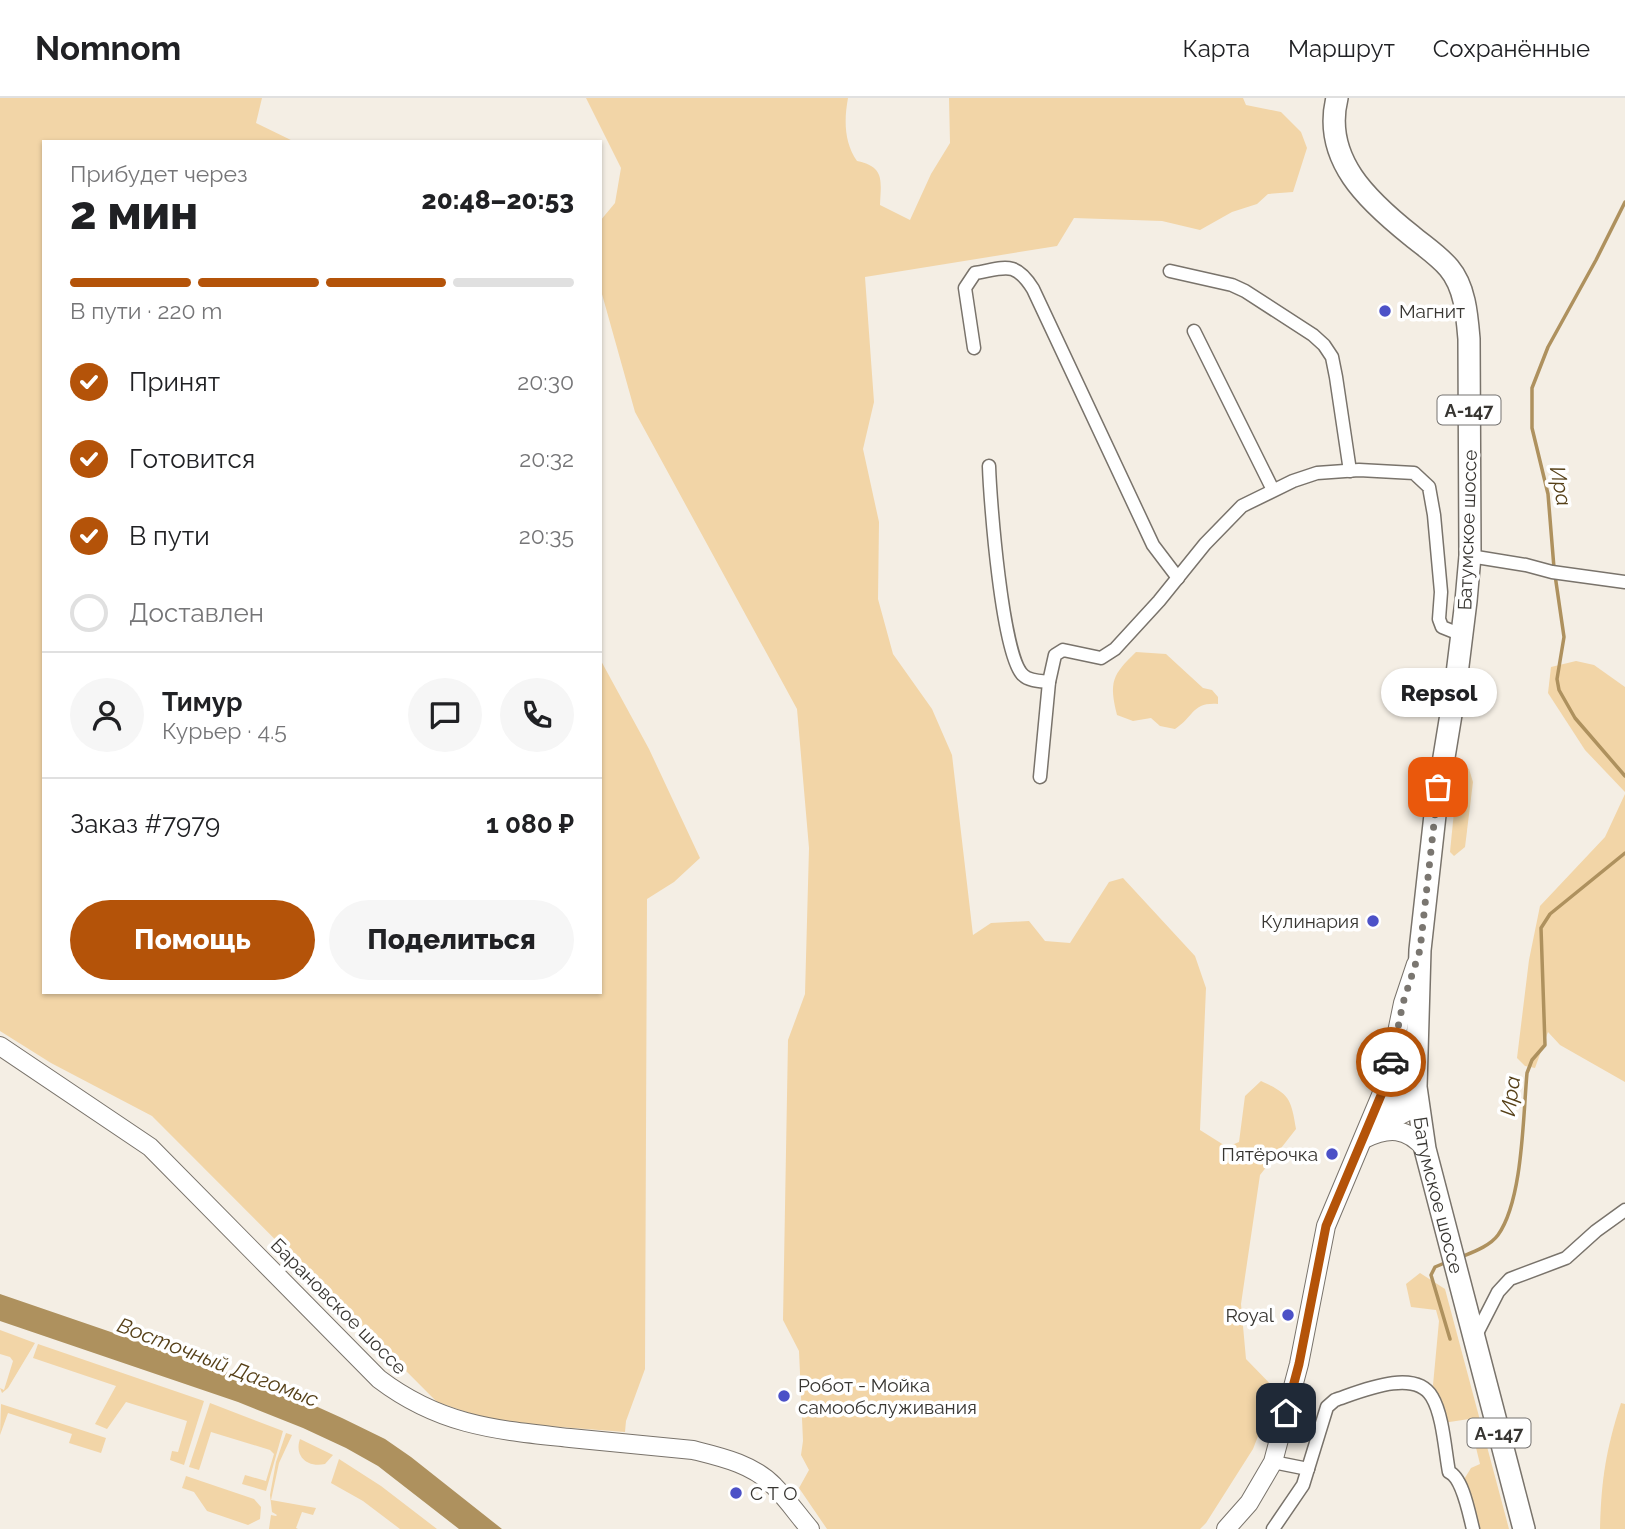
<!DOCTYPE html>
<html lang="ru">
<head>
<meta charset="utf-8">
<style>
  :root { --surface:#fff; --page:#f6f6f6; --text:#202124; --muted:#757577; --line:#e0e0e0; --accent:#b45309 }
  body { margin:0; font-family:Raleway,sans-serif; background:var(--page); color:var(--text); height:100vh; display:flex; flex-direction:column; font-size:26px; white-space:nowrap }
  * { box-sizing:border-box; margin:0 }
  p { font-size:23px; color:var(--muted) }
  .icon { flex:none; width:38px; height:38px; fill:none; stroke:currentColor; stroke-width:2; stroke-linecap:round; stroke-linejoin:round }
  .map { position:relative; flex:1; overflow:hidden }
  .details { position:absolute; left:42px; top:42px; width:560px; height:854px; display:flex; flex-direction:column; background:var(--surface); border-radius:0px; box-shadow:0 2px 5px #0004 }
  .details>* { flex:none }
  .pin { position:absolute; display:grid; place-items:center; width:60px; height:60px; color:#fff; margin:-30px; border-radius:14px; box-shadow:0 4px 10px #0006 }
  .courier { position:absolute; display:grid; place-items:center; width:70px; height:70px; margin:-35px; border:5px solid #b45309; border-radius:50%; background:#fff; color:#222; box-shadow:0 2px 9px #0007 }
  .bubble { position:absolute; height:49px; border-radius:24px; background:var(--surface); box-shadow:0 2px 5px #0004; font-size:23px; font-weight:800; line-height:49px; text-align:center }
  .headline em { font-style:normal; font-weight:800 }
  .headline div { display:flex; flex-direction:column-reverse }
  .headline { display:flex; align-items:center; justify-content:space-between; height:119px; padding:0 28px }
  h1 { font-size:46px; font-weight:800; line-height:52px }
  .bar { display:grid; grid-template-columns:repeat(4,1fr); gap:10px 7px; align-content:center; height:84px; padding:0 28px }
  .bar i { height:9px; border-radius:5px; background:var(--line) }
  .bar .on { background:var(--accent) }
  .bar p { grid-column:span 4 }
  .line { display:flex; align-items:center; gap:18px; padding:0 28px; border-top:2px solid var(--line) }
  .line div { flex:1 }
  .round { display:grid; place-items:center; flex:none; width:74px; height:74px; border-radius:37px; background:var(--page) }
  ol { padding:0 28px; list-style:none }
  li { display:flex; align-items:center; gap:21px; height:77px }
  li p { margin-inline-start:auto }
  li .icon { padding:7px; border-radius:50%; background:var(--accent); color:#fff; stroke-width:4 }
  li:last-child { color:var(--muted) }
  li i { width:38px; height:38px; border:4px solid var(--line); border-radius:50% }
  .button { display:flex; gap:14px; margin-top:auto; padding:14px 28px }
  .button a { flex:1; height:80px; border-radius:42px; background:var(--accent); color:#fff; font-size:28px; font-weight:800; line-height:80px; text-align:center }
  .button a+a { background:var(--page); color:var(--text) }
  header { display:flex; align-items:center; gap:42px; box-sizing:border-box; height:98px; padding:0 35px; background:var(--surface); border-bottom:2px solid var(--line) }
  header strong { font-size:33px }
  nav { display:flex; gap:38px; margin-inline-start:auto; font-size:24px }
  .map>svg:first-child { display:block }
  .green { fill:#f2d5a7 }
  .water { fill:#ae915e }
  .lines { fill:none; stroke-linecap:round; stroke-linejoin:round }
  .stream { stroke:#ae915e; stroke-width:3.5 }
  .street-casing { stroke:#79736b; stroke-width:15 }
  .secondary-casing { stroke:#79736b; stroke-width:20 }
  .highway-casing { stroke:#79736b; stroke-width:24 }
  .street { stroke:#fff; stroke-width:12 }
  .secondary { stroke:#fff; stroke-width:18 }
  .highway { stroke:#fff; stroke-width:21 }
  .done { stroke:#7a7670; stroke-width:7; stroke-dasharray:0 12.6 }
  .route { stroke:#b45309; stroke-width:9 }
  .poi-dot { fill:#4c51c7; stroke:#fff; stroke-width:2.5 }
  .labels { text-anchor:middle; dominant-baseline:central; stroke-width:7; stroke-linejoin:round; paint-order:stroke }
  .shield { fill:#fff; stroke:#747270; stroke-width:2 }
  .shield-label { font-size:18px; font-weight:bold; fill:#383632 }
  .poi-label { font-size:19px; fill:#383632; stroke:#fff; text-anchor:start }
  .street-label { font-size:19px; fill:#383632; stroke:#fff }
  .water-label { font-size:21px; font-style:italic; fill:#564018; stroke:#fff }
</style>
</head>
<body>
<header>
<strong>Nomnom</strong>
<nav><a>Карта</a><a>Маршрут</a><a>Сохранённые</a></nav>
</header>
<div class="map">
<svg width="1625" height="1431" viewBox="0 0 1625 1431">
  <rect width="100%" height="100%" fill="#f4eee4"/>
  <!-- green -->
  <g class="green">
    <polygon points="0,0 262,0 256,25 295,44 44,44 44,894 600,894 600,561 649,651 700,760 674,784 647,801 645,1271 626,1323 625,1334 496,1324 437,1304 152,1018 51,965 0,933"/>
    <path d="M586,0H848C844,22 844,44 857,63C885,69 881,82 880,107L910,122L931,76L950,45L949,0H1243L1246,7L1281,14L1301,34L1307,50L1293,94L1268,96L1257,106L1232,114L1200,132L1162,123L1074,120L1057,148L865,179L874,304L863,351L879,424L878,501L893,556L932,611L952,657L973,837L991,825L1029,823L1045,843L1070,845L1109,784L1123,780L1195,858L1206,890L1200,1032L1227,1049L1239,1044L1245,998L1261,983C1289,996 1291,1000 1296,1031L1260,1077L1241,1206L1246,1261L1276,1292L1253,1351L1206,1425L1200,1431H827L799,1390L809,1372L801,1357L803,1343L799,1253L783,1222L788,942L805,896L809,750L797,611L635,314L600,189V123L615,105L621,70Z"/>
    <path d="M1136,554L1166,556L1203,590L1212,592L1218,599V606C1192,604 1194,619 1175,631L1160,628L1151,620L1133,623L1117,617C1109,584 1112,577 1136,554Z"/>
    <polygon points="1576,563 1594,567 1625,589 1625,694 1585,652 1548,595 1551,569"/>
    <polygon points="1464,668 1469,671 1473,684 1465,749 1454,758 1450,754 1458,673"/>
    <polygon points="1625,696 1625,984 1560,947 1548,934 1535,970 1525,968 1517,960 1529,862 1540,808 1605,739"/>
    <polygon points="1420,1175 1445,1191 1509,1431 1477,1431 1463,1383 1471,1370 1480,1366 1469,1321 1443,1325 1433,1287 1439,1223 1436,1212 1411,1209 1406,1186"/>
    <polygon points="0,1232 35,1245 8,1290 2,1295 0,1290 4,1292 13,1263 10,1259 0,1256"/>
    <polygon points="38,1246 204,1303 184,1367 170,1362 172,1353 178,1354 187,1323 126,1304 107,1331 95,1326 116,1288 33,1260"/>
    <polygon points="210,1305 283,1333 266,1393 242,1386 245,1377 266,1383 274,1356 270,1352 211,1334 199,1372 189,1369"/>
    <path d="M1621,1305L1625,1306V1431H1600C1601,1383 1606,1351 1621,1305Z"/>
    <polygon points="1,1306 106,1340 101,1355 69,1345 72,1336 8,1315 0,1337"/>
    <polygon points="286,1335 292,1337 279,1365 271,1402 316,1410 313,1417 302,1414 296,1430 298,1431 269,1431 271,1417 276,1418 277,1417 272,1414 270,1397 276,1364"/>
    <path d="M300,1341L333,1357L325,1366C307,1370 294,1358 300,1341Z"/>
    <polygon points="339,1361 381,1388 437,1431 400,1431 363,1403 331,1385"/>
    <polygon points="186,1378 254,1401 261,1409 260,1421 248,1427 207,1413 194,1394 182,1390"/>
  </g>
  <!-- water -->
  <polygon class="water" points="0,1196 280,1292 342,1320 385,1341 411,1359 502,1431 459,1431 378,1368 346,1350 303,1330 238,1304 0,1223"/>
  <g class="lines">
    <!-- stream -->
    <g class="stream">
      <polyline points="1554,470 1548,396 1532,330 1532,290 1548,249 1596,162 1625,104"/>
      <polyline points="1555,477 1564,539 1557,581 1559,592 1575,620 1625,678"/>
      <path d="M1461,1159C1473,1154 1490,1148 1498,1137C1523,1102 1523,1018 1527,975L1532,962L1545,947L1541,830L1550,816L1625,755"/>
      <polyline points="1447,1164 1435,1169 1431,1177 1450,1241"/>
    </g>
    <!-- street casing -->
    <g class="street-casing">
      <g id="street">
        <polyline points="1170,173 1232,187 1245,193 1313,237 1324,247 1332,259 1336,279 1350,373"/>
        <polyline points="1194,233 1273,392"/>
        <path d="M974,250L965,190L975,175C1005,170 1015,162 1033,191L1153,447L1178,480"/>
        <path d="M989,368C990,401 1002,558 1023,577C1029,583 1040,583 1049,584"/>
        <polyline points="1470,458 1526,467 1552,474 1625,484"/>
        <polyline points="1040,679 1049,584 1055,557 1063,552 1101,560 1115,551 1159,503 1205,446 1242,408 1293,383 1317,375 1359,372 1414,375 1429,389 1434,417 1441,494 1439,521 1442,529 1462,537"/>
        <polyline points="1475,1239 1498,1194 1510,1181 1566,1160 1596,1133 1625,1112"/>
        <polyline points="1273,1364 1308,1371"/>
        <path d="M1273,1431L1303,1387L1327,1309L1335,1302C1359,1294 1415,1269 1432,1299C1443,1317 1445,1353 1449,1374C1463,1380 1469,1416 1473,1431"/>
      </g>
    </g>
    <!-- secondary casing -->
    <g class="secondary-casing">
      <g id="secondary">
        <path d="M0,948L150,1049L379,1281C441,1328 497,1332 570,1340C611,1344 652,1348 693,1352C721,1359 753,1366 774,1388C787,1401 798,1417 810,1431"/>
        <path d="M1376,1020C1386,1004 1398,997 1417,1001"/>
        <polyline points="1374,1031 1408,1013 1417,1005"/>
        <path d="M1364,1041C1388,1029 1407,1029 1425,1051"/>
        <polyline points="1226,1431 1249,1405 1273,1364 1299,1266 1326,1128 1387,983 1403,905 1416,866"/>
      </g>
    </g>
    <!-- highway casing -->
    <g class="highway-casing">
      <g id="highway">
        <path id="s1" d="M1337,0C1322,61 1368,103 1412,138C1424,148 1439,158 1449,170C1465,189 1467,217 1469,241L1470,458L1466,503L1455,592L1436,708L1420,852L1416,989L1425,1051L1524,1431"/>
      </g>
    </g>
    <!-- street -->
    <use href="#street" class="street"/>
    <!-- secondary -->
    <use href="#secondary" class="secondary"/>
    <!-- highway -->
    <use href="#highway" class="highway"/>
  </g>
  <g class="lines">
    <!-- done -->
    <polyline class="done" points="1391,964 1403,905 1420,852 1438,689"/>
    <!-- route -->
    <polyline class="route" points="1286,1315 1299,1266 1326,1128 1387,983 1391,964"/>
  </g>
  <!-- markers -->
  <g class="poi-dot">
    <circle cx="1385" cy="213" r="7"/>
    <circle cx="1373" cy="823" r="7"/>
    <circle cx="1332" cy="1056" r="7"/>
    <circle cx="1288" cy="1217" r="7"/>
    <circle cx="784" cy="1298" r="7"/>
    <circle cx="736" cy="1395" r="7"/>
  </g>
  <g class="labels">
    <!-- shield labels -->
    <g class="shield">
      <rect x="1437.5" y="297.5" width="63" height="29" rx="5"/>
      <rect x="1467.5" y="1320.5" width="63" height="29" rx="5"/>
    </g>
    <g class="shield-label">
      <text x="1469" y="312">А-147</text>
      <text x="1499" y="1335">А-147</text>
    </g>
    <!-- poi labels -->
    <g class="poi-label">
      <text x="1399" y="213">Магнит</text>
      <text x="1359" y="823" text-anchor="end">Кулинария</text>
      <text x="1318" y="1056" text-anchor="end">Пятёрочка</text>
      <text x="1274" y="1217" text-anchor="end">Royal</text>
      <text x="798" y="1287">Робот - Мойка<tspan x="798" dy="22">самообслуживания</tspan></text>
      <text x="750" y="1395">С Т О</text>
    </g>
    <!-- street labels -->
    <g class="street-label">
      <text transform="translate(1467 432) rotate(-88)">Батумское шоссе</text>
      <text stroke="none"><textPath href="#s1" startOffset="1153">Батумское шоссе</textPath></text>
      <text transform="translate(339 1208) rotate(45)">Барановское шоссе</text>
    </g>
    <!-- water labels -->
    <g class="water-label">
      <text transform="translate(1561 388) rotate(79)">Ира</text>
      <text transform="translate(1510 998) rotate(-82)">Ира</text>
      <text transform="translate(218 1264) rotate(21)">Восточный Дагомыс</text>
    </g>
  </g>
</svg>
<div class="pin" style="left:1438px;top:689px;background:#ea580c"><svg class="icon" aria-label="bag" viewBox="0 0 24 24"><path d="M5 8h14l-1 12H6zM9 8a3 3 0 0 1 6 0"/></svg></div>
<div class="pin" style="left:1286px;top:1315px;background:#1f2937"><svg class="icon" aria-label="home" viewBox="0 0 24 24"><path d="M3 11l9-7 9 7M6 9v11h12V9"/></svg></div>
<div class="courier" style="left:1391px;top:964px"><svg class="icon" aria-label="car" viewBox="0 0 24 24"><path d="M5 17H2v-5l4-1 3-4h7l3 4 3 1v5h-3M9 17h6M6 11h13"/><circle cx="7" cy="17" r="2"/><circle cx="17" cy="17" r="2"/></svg></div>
<div class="bubble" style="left:1381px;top:570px;width:116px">Repsol</div>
<section class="details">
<div class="headline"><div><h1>2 мин</h1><p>Прибудет через</p></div><em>20:48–20:53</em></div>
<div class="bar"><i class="on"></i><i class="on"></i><i class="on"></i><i></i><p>В пути · 220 m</p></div>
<ol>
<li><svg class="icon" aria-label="check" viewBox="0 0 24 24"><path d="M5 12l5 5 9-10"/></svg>Принят<p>20:30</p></li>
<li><svg class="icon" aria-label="check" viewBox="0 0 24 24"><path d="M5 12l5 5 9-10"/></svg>Готовится<p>20:32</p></li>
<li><svg class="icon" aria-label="check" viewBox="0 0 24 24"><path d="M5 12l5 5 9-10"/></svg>В пути<p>20:35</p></li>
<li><i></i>Доставлен</li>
</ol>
<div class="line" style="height:126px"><a class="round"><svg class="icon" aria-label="person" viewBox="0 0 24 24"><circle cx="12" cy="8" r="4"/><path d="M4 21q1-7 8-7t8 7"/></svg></a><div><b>Тимур</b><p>Курьер · 4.5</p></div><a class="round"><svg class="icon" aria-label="chat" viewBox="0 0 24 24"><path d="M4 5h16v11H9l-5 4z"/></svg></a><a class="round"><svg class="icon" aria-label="phone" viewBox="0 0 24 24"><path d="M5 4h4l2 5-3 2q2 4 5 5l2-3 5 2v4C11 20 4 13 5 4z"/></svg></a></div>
<div class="line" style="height:91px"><div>Заказ #7979</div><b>1 080 ₽</b></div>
<div class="button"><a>Помощь</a><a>Поделиться</a></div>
</section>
</div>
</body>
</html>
